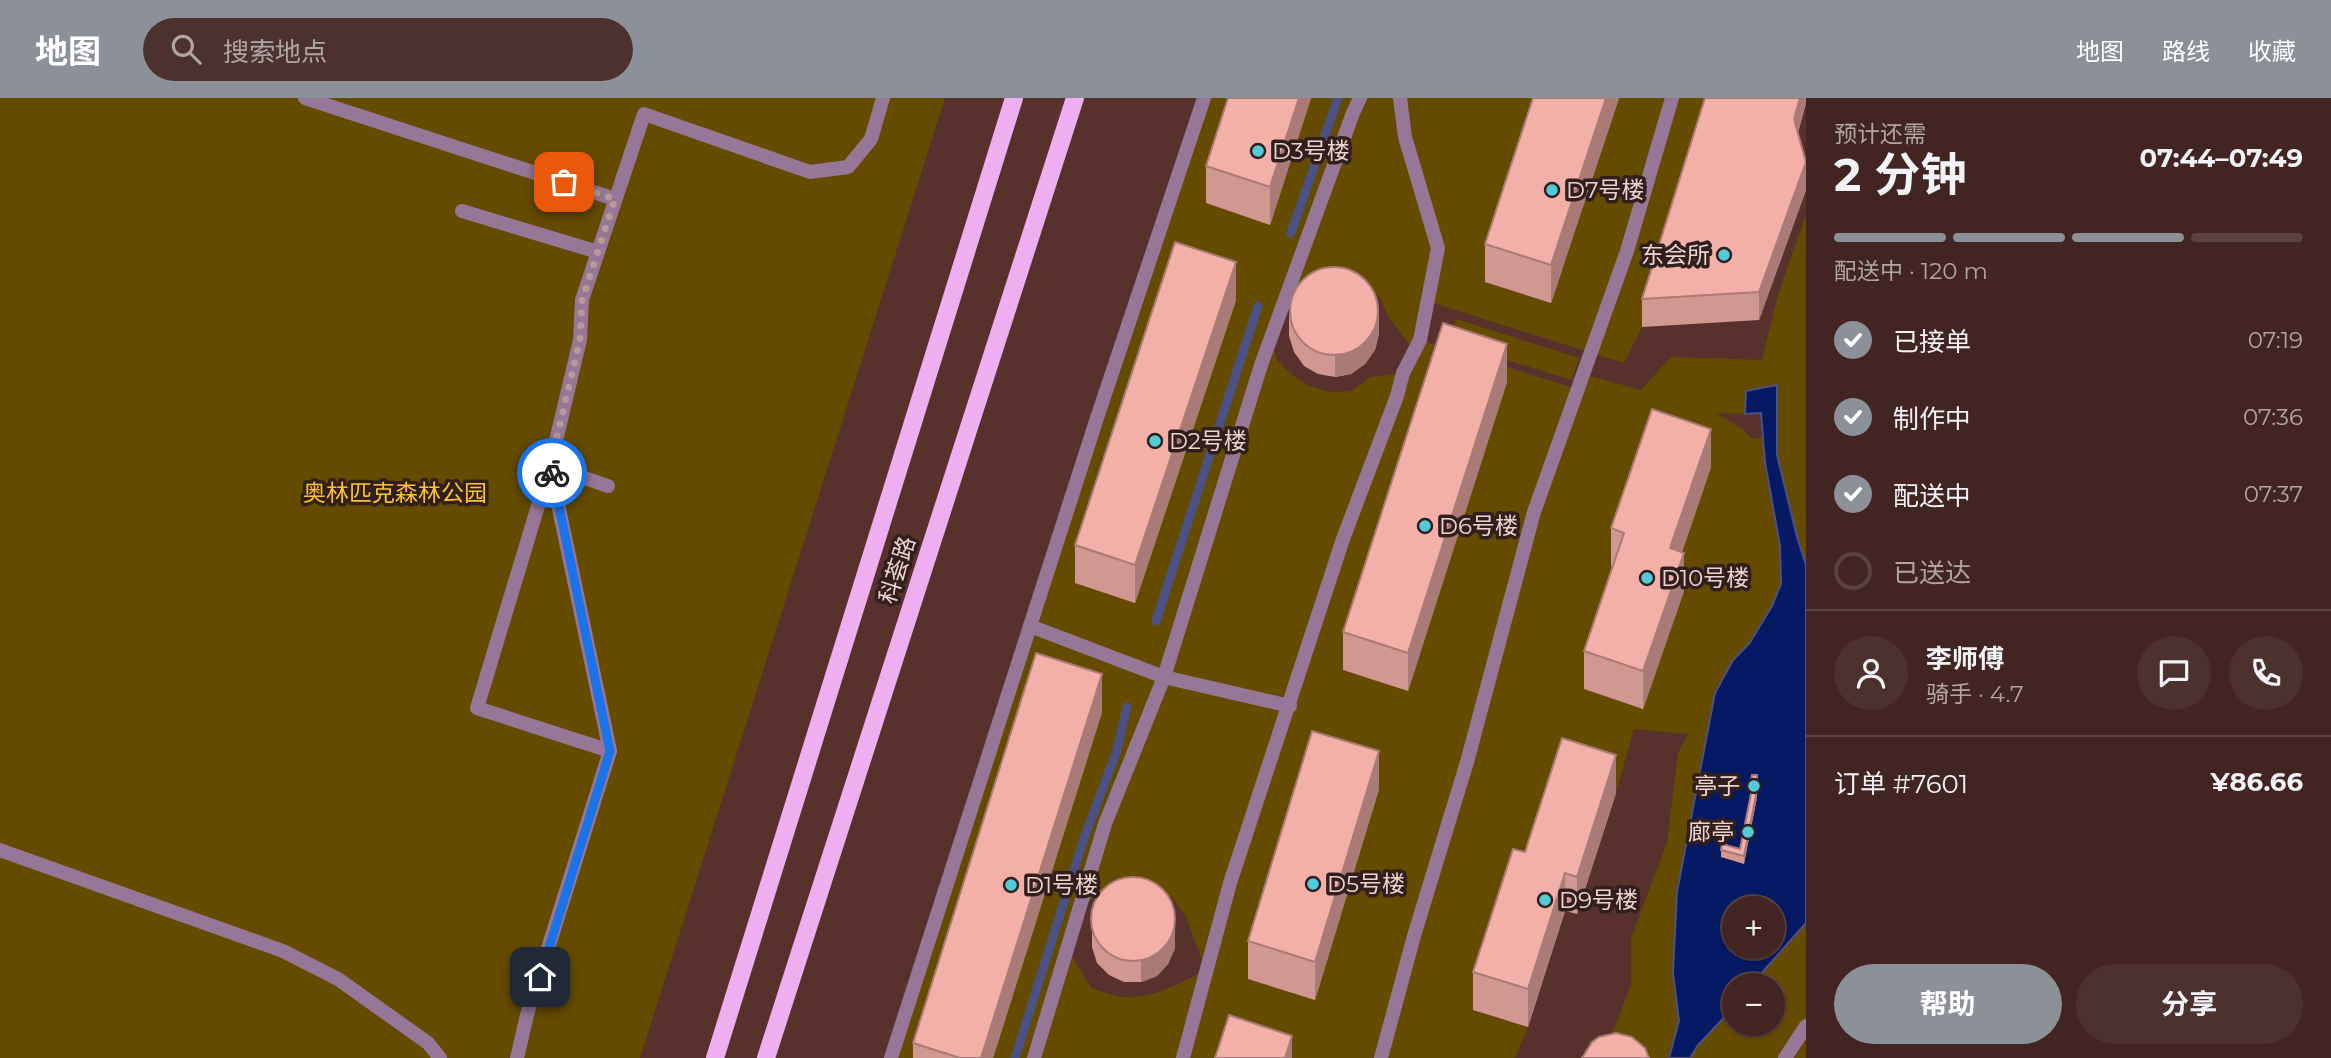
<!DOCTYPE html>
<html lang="zh">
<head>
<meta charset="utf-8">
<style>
  :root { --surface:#422522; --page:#4c312f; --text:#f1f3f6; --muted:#aea5a5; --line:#5a4240; --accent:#8c9099 }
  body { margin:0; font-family:Montserrat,"Noto Sans SC",sans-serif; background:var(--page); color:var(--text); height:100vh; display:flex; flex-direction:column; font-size:26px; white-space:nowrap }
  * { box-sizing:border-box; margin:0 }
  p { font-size:23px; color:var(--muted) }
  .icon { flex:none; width:38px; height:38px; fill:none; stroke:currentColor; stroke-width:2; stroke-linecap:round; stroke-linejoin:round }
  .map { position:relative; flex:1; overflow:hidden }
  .sheet { display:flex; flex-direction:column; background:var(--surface); width:525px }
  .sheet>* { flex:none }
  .controls { position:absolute; left:1722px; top:798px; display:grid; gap:14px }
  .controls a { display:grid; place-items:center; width:63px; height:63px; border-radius:50%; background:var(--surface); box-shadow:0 2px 5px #0004,0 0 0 2px var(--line); font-size:35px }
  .pin { position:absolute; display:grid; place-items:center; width:60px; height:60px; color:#fff; margin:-30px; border-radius:14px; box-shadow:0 4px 10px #0006 }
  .courier { position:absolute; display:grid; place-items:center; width:70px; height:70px; margin:-35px; border:5px solid #1a73e8; border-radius:50%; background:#fff; color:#222; box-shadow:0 2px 9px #0007 }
  .headline em { font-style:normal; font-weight:700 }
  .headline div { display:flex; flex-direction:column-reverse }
  .headline { display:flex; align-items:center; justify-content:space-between; height:119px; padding:0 28px }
  h1 { font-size:46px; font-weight:700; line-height:52px }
  .bar { display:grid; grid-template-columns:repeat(4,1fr); gap:10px 7px; align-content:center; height:84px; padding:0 28px }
  .bar i { height:9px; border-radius:5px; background:var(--line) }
  .bar .on { background:var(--accent) }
  .bar p { grid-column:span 4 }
  .line { display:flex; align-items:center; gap:18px; padding:0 28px; border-top:2px solid var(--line) }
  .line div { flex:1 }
  .round { display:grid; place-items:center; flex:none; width:74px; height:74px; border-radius:37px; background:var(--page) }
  ol { padding:0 28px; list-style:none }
  li { display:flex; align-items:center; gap:21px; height:77px }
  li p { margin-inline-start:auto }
  li .icon { padding:7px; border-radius:50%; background:var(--accent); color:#fff; stroke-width:4 }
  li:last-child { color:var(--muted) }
  li i { width:38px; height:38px; border:4px solid var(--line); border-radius:50% }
  .primary-button { display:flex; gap:14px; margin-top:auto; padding:14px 28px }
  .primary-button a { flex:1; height:80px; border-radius:42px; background:var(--accent); color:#fff; font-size:28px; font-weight:700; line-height:80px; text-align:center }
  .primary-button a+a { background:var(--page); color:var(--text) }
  header { display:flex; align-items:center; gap:42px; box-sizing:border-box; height:98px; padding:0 35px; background:var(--accent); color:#fff }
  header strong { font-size:33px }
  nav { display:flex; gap:38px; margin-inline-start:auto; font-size:24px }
  .search { width:490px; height:63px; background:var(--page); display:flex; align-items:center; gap:18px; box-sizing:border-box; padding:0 24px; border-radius:38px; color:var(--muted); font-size:26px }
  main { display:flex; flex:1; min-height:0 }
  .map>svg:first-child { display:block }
  .green { fill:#654b00; fill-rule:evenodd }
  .water { fill:#061964; stroke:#4b5184; stroke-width:2; fill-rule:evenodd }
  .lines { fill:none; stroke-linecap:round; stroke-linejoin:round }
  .stream { stroke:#4b5184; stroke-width:9 }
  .lane { stroke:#967797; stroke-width:14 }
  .street { stroke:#967797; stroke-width:14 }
  .primary { stroke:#eeaef0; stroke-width:18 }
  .wall { fill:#d19791 }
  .shaded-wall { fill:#aa7b76 }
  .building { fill:#f3b0a9; stroke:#aa7b76; stroke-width:2 }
  .done { stroke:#b89a97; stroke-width:7; stroke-dasharray:0 12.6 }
  .route { stroke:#1a73e8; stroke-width:9 }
  .poi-dot { fill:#52cbd9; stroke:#311f1d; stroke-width:2.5 }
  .labels { text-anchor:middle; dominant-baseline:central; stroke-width:7; stroke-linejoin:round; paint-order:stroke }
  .poi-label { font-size:23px; fill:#ecd3d0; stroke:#311f1d; text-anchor:start }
  .park-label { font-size:23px; fill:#fdc32e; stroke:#311f1d }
  .street-label { font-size:23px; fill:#ecd3d0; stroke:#311f1d }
</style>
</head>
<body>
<header>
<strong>地图</strong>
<div class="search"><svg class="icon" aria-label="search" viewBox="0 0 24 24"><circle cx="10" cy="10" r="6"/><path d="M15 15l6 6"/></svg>搜索地点</div>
<nav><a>地图</a><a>路线</a><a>收藏</a></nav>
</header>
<main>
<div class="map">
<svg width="1806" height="960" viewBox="0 0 1806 960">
  <rect width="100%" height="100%" fill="#58312d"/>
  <!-- green -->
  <g class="green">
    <polygon points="0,0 945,0 640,960 0,960"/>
    <path d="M1204,0H1240L1270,126L1311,0H1546L1551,205L1619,0H1732L1642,229L1624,265L1427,203L1420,242L1577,291L1583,276L1641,292L1671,259L1762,262L1778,197L1806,117V467L1797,439L1777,357V287L1746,293L1745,316L1716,315L1743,331L1752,341L1765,339V364L1780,448L1781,486L1772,508L1749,546L1733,562L1715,595L1677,794L1673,875L1679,923L1669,960H1642L1611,938L1631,887V840L1667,745L1678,655L1688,636L1634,631L1616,695L1473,912L1528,929L1515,960H891ZM1310,180L1362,186L1380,200L1388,218L1413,252L1403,275L1370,279L1352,293L1331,294L1309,288L1292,277L1276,261L1271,238L1287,195ZM1507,284L1408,592L1344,572L1343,571ZM1134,788L1171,798L1185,817L1206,872C1181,884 1152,902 1123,899C1112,898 1101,893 1091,890L1067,850L1079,810L1101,795Z"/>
    <polygon points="1456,221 1579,260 1572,282 1448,244"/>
    <polygon points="1806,825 1806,960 1690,960 1698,947 1734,909 1734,926 1773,926 1773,887 1751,887"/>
  </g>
  <!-- water -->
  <path class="water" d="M1777,287V357L1797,439L1806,467V825L1751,887H1734V909L1698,947L1690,960H1669L1679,923L1673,875L1677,794L1715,595L1733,562L1749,546L1772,508L1781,486L1780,448L1765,364L1761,315L1745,316L1746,293ZM1734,810H1773V849H1734Z"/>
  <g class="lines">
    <!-- stream -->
    <g class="stream">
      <polyline points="1291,135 1338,0"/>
      <polyline points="1156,523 1258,208"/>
      <polyline points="1015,960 1083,743 1116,655 1127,609"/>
    </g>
    <!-- lane -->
    <g class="lane">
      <polyline points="305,0 615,101"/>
      <polyline points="462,113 598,154"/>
      <polyline points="608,388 550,368 477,610 610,653"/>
      <polyline points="0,752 283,853 338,881 428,945 440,960"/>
      <polyline points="517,960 527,917 610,653 550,368 580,242 582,202 644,16 810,74 848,69 871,41 883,0"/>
    </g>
    <!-- street -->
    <g class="street">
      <polyline points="1030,528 1164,579 1290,608"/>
      <polyline points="891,960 1096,323 1204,0"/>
      <polyline points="1034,960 1105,726 1164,579 1261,267 1353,15 1360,0"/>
      <polyline points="1183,960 1230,785 1343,441 1397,298 1403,275 1420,242 1438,150 1405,39 1400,0"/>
      <polyline points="1381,960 1414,838 1467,664 1534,414 1627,153 1672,0"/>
      <polyline points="1785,960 1806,928"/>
    </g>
    <!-- primary -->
    <g class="primary">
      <polyline points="715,960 1014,0"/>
      <polyline points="766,960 1075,0"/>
    </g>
  </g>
  <!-- wall -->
  <g class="wall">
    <polygon points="1228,0 1311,0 1270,127 1206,105 1206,68"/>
    <polygon points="1533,0 1619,0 1551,205 1485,184 1485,146"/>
    <polygon points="1806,0 1806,5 1798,35 1806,63 1806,92 1759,222 1642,229 1642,201"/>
    <polygon points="1236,202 1135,505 1075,485 1075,447"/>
    <polygon points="1289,216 1379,236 1375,252 1365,266 1351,276 1335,279 1318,276 1304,268 1294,254 1289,238"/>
    <polygon points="1507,284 1408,593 1343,572 1343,534"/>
    <polygon points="1711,369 1682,454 1684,493 1643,611 1584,591 1584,553 1613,469 1611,468 1611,430"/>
    <polygon points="1102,614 993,960 913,960 913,945"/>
    <polygon points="1757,677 1757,691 1751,691 1751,683"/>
    <polygon points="1379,691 1315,902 1248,881 1248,843"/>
    <polygon points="1616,695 1577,816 1565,813 1528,929 1473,912 1473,874 1525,754"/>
    <polygon points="1757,699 1744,766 1721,759 1721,752 1740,751"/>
    <polygon points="1092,827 1175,850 1168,866 1157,878 1141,884 1124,884 1109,877 1097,865 1092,849"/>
  </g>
  <!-- shaded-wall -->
  <g class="shaded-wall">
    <polygon points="1299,0 1311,0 1270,127 1270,89"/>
    <polygon points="1606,0 1619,0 1551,205 1551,167"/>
    <polygon points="1800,0 1806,0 1806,5 1794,49 1794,21"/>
    <polygon points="1806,64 1806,92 1759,222 1759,194"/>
    <polygon points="1236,164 1236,202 1135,505 1135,467"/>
    <polygon points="1379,214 1379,236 1375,252 1365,266 1351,276 1335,279 1335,257"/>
    <polygon points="1507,246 1507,284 1408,593 1408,555"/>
    <polygon points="1711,331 1711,369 1670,488 1670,450"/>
    <polygon points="1684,455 1684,493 1643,611 1643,573"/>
    <polygon points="1102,576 1102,614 993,960 981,960"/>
    <polygon points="1379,653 1379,691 1315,902 1315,864"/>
    <polygon points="1616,657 1616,695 1577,816 1577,779"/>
    <polygon points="1757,692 1757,699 1744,766 1744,758"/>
    <polygon points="1565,775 1565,813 1528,929 1528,891"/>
    <polygon points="1175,828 1175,850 1168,866 1157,878 1141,884 1141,862"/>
    <polygon points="1292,938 1292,960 1285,960"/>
  </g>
  <!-- building -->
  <g class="building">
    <polygon points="1228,0 1299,0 1270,89 1206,68"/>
    <polygon points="1533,0 1606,0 1551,167 1485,146"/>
    <polygon points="1705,0 1800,0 1794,21 1806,64 1759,194 1642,201"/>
    <polygon points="1175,144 1236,164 1135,467 1075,447"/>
    <circle cx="1334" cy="213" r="44"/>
    <polygon points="1443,225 1507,246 1408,555 1343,534"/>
    <polygon points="1652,311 1711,331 1670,450 1684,455 1643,573 1584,553 1624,435 1611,430"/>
    <polygon points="1036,555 1102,576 981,960 960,960 913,945"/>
    <polygon points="1312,633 1379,653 1315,864 1248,843"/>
    <polygon points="1562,640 1616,657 1577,779 1565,775 1528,891 1473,874 1513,751 1525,754"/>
    <polygon points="1752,677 1757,677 1757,684 1751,683"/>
    <polygon points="1752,691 1757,692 1744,758 1721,752 1722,746 1740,751"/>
    <circle cx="1133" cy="821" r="42"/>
    <polygon points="1229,917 1292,938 1285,960 1215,960"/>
    <polygon points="1616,935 1632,939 1645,950 1649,960 1582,960 1592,944 1599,939"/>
  </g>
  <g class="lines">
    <!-- done -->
    <polyline class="done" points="552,375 550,368 580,242 582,202 615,101 564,84"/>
    <!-- route -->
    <polyline class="route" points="540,879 610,653 552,375"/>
  </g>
  <!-- markers -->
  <g class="poi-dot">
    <circle cx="1258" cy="53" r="7"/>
    <circle cx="1552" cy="92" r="7"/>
    <circle cx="1724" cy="157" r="7"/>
    <circle cx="1155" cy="343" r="7"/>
    <circle cx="1425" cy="428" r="7"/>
    <circle cx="1647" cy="480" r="7"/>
    <circle cx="1754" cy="688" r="7"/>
    <circle cx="1748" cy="734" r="7"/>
    <circle cx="1313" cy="786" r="7"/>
    <circle cx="1011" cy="787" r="7"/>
    <circle cx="1545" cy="802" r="7"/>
  </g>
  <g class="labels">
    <!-- poi labels -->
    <g class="poi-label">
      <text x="1272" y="53">D3号楼</text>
      <text x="1566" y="92">D7号楼</text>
      <text x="1710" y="157" text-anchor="end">东会所</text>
      <text x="1169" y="343">D2号楼</text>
      <text x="1439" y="428">D6号楼</text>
      <text x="1661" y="480">D10号楼</text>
      <text x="1740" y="688" text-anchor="end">亭子</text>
      <text x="1734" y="734" text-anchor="end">廊亭</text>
      <text x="1327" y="786">D5号楼</text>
      <text x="1025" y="787">D1号楼</text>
      <text x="1559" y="802">D9号楼</text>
    </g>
    <!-- park labels -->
    <g class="park-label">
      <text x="395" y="395">奥林匹克森林公园</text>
    </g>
    <!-- street labels -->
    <g class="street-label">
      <text transform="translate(897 472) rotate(-72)">科荟路</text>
    </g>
  </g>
</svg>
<div class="controls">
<a>+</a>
<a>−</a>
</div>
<div class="pin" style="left:564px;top:84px;background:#ea580c"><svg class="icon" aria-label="bag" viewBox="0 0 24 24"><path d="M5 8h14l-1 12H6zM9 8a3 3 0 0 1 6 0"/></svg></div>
<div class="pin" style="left:540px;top:879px;background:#1f2937"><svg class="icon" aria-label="home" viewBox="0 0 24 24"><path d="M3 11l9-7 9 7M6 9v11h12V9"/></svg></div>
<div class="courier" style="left:552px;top:375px"><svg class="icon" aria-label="bike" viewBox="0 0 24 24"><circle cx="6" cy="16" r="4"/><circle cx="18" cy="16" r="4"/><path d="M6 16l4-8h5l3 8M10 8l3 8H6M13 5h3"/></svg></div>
</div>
<section class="sheet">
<div class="headline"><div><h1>2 分钟</h1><p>预计还需</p></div><em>07:44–07:49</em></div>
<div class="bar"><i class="on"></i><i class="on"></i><i class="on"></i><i></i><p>配送中 · 120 m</p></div>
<ol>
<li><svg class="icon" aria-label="check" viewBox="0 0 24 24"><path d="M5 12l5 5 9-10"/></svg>已接单<p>07:19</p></li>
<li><svg class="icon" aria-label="check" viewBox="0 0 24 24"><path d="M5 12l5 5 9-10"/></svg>制作中<p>07:36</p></li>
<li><svg class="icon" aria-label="check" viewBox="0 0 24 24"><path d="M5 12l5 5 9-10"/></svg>配送中<p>07:37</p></li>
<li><i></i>已送达</li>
</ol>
<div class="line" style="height:126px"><a class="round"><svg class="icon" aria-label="person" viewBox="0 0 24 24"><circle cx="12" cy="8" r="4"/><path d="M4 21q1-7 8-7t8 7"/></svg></a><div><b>李师傅</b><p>骑手 · 4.7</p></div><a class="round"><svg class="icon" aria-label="chat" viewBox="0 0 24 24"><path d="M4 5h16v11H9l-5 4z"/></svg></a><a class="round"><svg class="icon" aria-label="phone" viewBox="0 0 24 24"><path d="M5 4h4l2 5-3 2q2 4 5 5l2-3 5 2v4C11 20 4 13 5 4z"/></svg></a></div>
<div class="line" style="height:91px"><div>订单 #7601</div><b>¥86.66</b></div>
<div class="primary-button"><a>帮助</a><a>分享</a></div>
</section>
</main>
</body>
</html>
